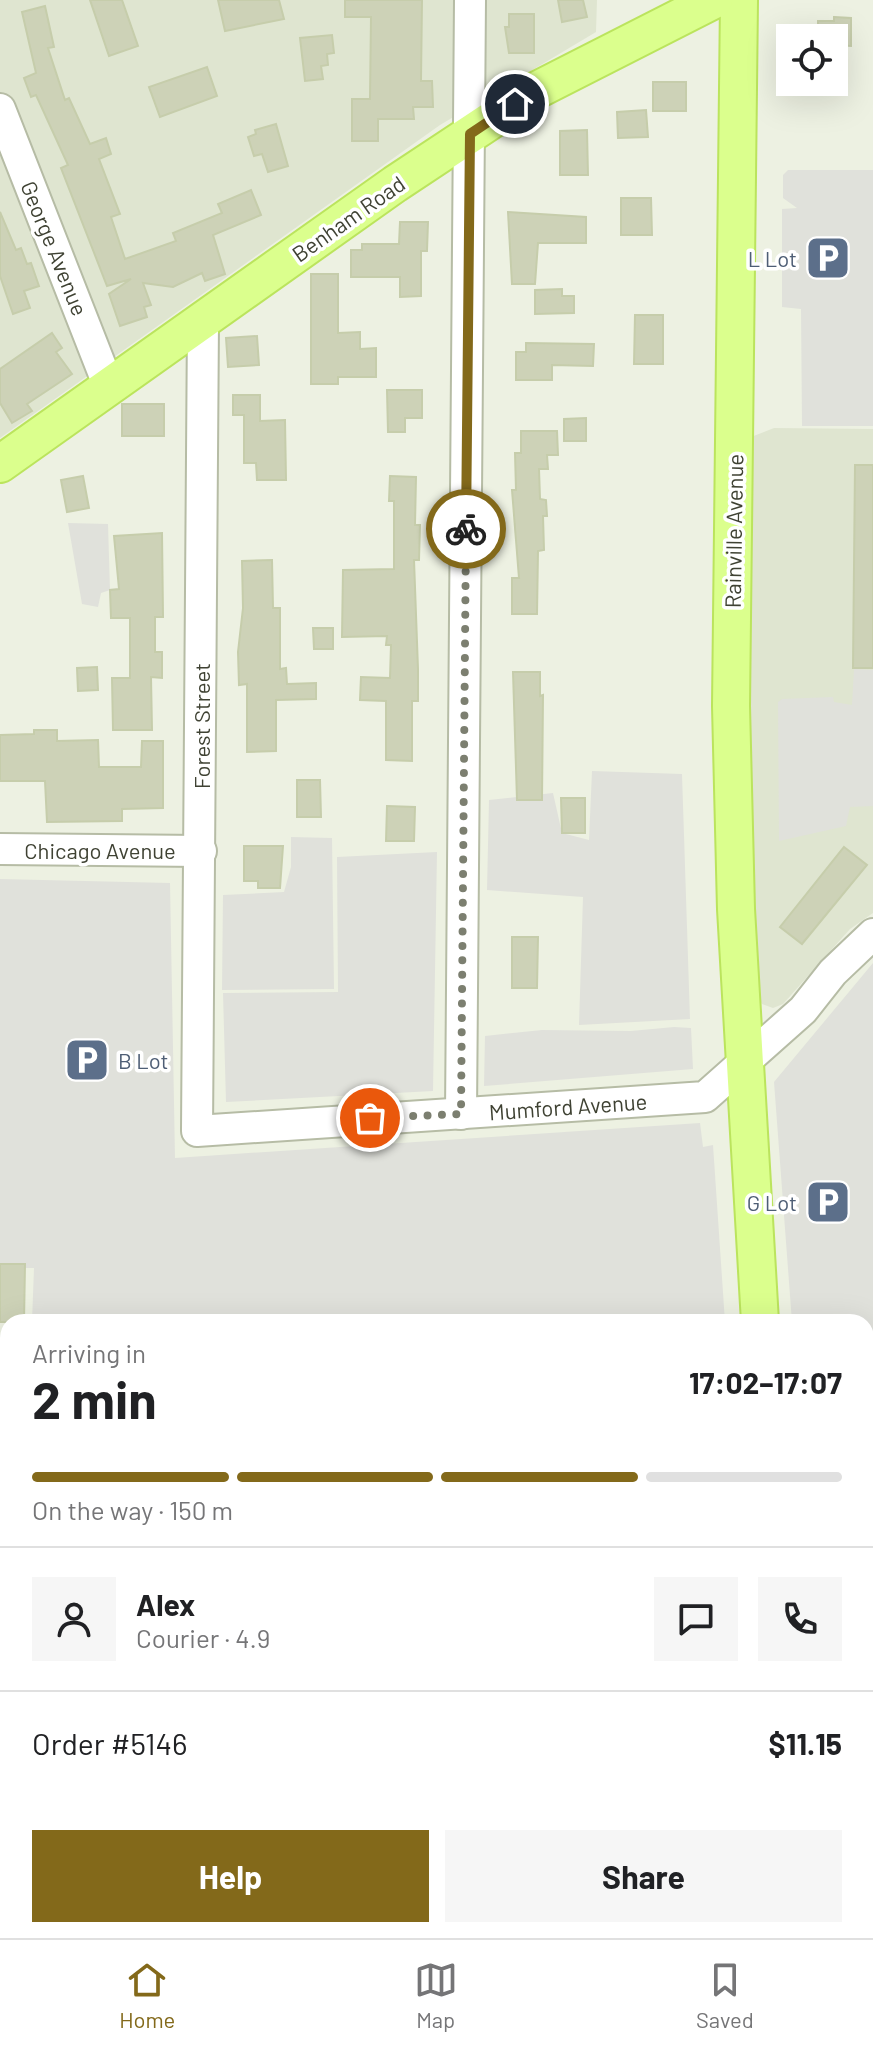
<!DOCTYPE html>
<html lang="en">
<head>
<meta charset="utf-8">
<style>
  :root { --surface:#fff; --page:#f6f6f6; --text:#202124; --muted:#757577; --line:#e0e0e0; --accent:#83691a }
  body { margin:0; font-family:Barlow,sans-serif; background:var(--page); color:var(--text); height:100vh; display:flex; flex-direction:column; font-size:30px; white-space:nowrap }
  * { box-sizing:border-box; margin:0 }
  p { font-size:26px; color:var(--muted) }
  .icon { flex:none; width:44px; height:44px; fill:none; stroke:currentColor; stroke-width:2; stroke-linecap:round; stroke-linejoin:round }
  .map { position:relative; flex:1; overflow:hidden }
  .details { position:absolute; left:0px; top:1314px; width:874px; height:624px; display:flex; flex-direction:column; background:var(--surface); border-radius:24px 24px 0 0; box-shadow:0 8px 32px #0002 }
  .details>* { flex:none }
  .fabs { position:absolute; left:776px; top:24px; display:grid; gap:16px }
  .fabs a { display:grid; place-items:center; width:72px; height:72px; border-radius:0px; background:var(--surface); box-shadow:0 8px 32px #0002; font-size:40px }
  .pin { position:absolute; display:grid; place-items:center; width:68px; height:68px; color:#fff; margin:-34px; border:4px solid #fff; border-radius:50%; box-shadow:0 2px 8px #0007 }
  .courier { position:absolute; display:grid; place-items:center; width:80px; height:80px; margin:-40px; border:6px solid #83691a; border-radius:50%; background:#fff; color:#222; box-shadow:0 2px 10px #0007 }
  .headline em { font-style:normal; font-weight:700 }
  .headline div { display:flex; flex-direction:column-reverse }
  .headline { display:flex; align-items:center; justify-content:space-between; height:136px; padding:0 32px }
  h1 { font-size:52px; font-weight:700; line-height:60px }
  .bar { display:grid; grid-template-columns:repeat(4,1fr); gap:12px 8px; align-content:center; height:96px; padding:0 32px }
  .bar i { height:10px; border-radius:6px; background:var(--line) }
  .bar .selected { background:var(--accent) }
  .bar p { grid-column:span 4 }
  .line { display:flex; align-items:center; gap:20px; padding:0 32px; border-top:2px solid var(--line) }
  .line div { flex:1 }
  .round { display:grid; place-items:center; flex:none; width:84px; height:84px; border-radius:0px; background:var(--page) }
  .cta { display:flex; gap:16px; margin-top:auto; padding:16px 32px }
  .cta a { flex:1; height:92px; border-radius:0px; background:var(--accent); color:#fff; font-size:32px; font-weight:700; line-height:92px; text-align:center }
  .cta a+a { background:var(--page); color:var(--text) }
  .menu { display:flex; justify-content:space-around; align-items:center; height:112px; border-top:2px solid var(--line); background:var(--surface); font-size:22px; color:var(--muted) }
  .menu a { display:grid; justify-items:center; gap:4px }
  .menu .selected { color:var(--accent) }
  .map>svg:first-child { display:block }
  .residential { fill:#dfe5d0 }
  .industrial { fill:#dee0d4 }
  .parking { fill:#e0e1db }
  .building { fill:#cdd2b7; stroke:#c6cdab; stroke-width:2 }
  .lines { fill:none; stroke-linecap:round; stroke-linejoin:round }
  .minor-casing { stroke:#b6bca5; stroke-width:34 }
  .major-casing { stroke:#bbe45d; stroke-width:40 }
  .minor { stroke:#fff; stroke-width:30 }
  .major { stroke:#dbff8d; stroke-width:36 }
  .done { stroke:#7c7f70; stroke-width:8; stroke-dasharray:0 14.4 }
  .route { stroke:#83691a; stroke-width:10 }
  .labels { text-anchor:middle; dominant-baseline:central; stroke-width:7; stroke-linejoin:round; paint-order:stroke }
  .street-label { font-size:22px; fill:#3f4233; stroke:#fff }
  .service-label { font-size:22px; fill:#4e5e75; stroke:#fff; text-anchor:end }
</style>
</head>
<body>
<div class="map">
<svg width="873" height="1938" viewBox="0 0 873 1938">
  <rect width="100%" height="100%" fill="#edf1e2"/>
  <!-- residential -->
  <g class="residential">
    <polygon points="0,0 597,0 596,32 440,125 0,438"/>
    <polygon points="774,428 873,429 873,913 850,929 783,1004 773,1008 762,1004 758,997 746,795 751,437"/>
  </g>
  <!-- industrial -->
  <polygon class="industrial" points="866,1507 873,1507 873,1938 0,1938 0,1539 8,1539 8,1930 866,1930"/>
  <!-- parking -->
  <g class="parking">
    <polygon points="788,170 873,170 873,426 802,426 801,309 782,307 782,209 797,208 783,198 783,175"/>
    <polygon points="68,523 108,524 110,590 101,593 98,607 82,604"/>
    <polygon points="854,669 873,670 873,806 850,807 846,826 779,841 778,702 782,699 833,697 834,702 852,705"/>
    <polygon points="592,771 682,774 690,1019 579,1025 583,897 487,890 489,800 553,793 562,833 589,840"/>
    <polygon points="291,837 332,838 334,989 222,990 223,895 284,892 291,867"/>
    <polygon points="437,852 433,1091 226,1102 223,993 338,992 337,857"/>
    <polygon points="0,879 170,883 175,1158 700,1123 703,1147 713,1145 725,1322 32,1322 34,1268 0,1268"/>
    <polygon points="873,963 873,1428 866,1429 866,1322 792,1322 774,1082"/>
    <polygon points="674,1027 691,1028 693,1069 484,1086 485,1036 542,1030 631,1031"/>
    <polygon points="0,1373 8,1373 8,1475 0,1474"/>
    <rect x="0" y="1798" width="8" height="83"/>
  </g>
  <!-- building -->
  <g class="building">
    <polygon points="90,0 122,0 138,46 109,56"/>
    <polygon points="218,0 279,0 284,19 225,31"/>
    <polygon points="345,0 422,0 421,81 432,81 433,107 413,107 414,119 378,119 378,141 352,141 352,99 370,99 371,17 345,17"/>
    <polygon points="558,0 583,0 587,17 562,22"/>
    <polygon points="45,6 54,47 48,48 65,100 69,98 90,144 106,138 111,154 99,159 120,214 111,217 125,259 176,241 173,233 222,213 218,204 251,190 261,215 213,235 225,274 205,281 202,273 173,287 143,283 151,305 144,307 147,317 120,326 109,294 131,279 107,286 61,168 68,165 36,95 31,97 24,78 36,73 22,12"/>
    <polygon points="509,14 534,14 534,53 509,53 505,27 509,27"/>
    <polygon points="834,17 851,18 851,46 834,45 834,38 818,38 818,21 834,21"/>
    <polygon points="332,35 334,53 327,54 328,65 321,66 323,79 305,81 300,38"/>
    <polygon points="207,67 217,96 160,117 149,87"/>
    <rect x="653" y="82" width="33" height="29"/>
    <polygon points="646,110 648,137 618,138 617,112"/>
    <polygon points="276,124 288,166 268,172 262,154 254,156 248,137 256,134 255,130"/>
    <polygon points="587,130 588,175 560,175 560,131"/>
    <polygon points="621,198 651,198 652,235 621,235"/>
    <polygon points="0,212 16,250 21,248 27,264 31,263 39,286 24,291 30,308 13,314 0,276"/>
    <polygon points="508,212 586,217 586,243 538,243 535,284 512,284"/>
    <polygon points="400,222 428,222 427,251 421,251 421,296 400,297 400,277 351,277 351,250 362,250 362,244 399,244"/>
    <polygon points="311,274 338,274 338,333 360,332 360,349 376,348 376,377 338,377 338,384 311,384"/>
    <polygon points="562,289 562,296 574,296 574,313 535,314 535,290"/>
    <polygon points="635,315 663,315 663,364 634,364"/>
    <polygon points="52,333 62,348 56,352 72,374 27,404 32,411 12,423 0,403 0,369"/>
    <polygon points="257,336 259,365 228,367 226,338"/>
    <polygon points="526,343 594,344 593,366 552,365 552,380 516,380 516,352 526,352"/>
    <polygon points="387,390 422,390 422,418 405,418 405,432 388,432"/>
    <polygon points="233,395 260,395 260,421 285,420 286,480 257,480 256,463 244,463 244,415 233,415"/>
    <rect x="122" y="404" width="42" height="32"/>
    <polygon points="586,418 586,441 564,441 564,419"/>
    <polygon points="521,431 557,431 558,455 547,455 548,469 539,469 540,499 546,500 547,516 543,516 544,550 538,551 537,614 512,614 512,578 519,578 512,490 516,490 515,453 521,453"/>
    <polygon points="855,465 873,465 873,668 853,668"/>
    <polygon points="83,476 89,508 67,512 61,480"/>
    <polygon points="390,476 416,477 415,525 420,525 419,560 414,560 418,669 418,701 412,701 412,761 386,760 386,701 360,700 361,677 390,678 391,645 386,645 387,636 342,637 343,570 394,569 394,501 389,501"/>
    <polygon points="162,533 163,617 155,617 155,652 162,652 162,678 151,677 152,730 113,730 112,678 130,678 130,618 111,618 110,590 119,589 114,536"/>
    <polygon points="272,560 273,608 280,608 280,669 286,668 287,684 316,683 316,699 276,700 276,751 247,752 247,684 239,685 238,652 243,608 242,561"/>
    <polygon points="313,628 333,628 333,649 314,649"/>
    <polygon points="97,667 98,690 78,691 77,668"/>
    <polygon points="513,672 540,672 540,696 543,695 542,800 517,800"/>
    <polygon points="34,730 57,730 57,741 98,740 99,767 141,767 142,741 163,741 163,808 122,809 122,821 47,822 45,781 0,781 0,735 34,734"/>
    <polygon points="297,780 320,780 321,817 297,817"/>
    <polygon points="561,798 585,798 585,833 562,833"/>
    <polygon points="387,806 415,807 414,841 386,841"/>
    <polygon points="244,846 283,846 280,888 258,888 258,881 244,881"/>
    <polygon points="844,847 867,865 802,944 780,927"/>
    <polygon points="512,937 538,937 537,988 512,988"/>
    <polygon points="0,1264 25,1264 24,1322 0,1322"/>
  </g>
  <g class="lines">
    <!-- minor casing -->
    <g class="minor-casing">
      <g id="minor">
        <polyline points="0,109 109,387"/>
        <polyline points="203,321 197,1131 705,1097 803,1010 833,972 873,934"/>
        <polyline points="0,849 201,851"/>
        <polyline points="461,1114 470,0"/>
      </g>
    </g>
    <!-- major casing -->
    <g class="major-casing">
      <g id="major">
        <polyline points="739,0 731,706 736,909 760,1322"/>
        <polyline points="0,464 395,184 537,90 714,0"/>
        <polyline points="866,1461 873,1460"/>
        <polyline points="0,1512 8,1511"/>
      </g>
    </g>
    <!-- minor -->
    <use href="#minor" class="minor"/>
    <!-- major -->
    <use href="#major" class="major"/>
  </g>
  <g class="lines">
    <!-- done -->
    <polyline class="done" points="370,1118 461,1114 466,529"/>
    <!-- route -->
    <polyline class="route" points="466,529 470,134 515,104"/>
  </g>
  <!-- icons -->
  <defs>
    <g id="parking-square" transform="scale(2.3)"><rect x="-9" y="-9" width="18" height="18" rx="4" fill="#5c6f8a" stroke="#fff"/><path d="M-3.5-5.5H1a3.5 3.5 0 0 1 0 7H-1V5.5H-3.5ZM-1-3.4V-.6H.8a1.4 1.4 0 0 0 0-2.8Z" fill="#fff"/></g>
  </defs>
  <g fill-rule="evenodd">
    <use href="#parking-square" x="828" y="258"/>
    <use href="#parking-square" x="87" y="1060"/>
    <use href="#parking-square" x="828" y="1202"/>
  </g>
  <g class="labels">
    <!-- street labels -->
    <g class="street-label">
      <text transform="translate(348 218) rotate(-35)">Benham Road</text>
      <text transform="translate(55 248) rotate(68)">George Avenue</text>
      <text transform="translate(733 531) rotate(-89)">Rainville Avenue</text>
      <text transform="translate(201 726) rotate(-90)">Forest Street</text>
      <text x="100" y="850">Chicago Avenue</text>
      <text transform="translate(568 1106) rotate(-4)">Mumford Avenue</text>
    </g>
    <!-- service labels -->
    <g class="service-label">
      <text x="797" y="258">L Lot</text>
      <text x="118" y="1060" text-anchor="start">B Lot</text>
      <text x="797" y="1202">G Lot</text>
    </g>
  </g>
</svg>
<div class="fabs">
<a><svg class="icon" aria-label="locate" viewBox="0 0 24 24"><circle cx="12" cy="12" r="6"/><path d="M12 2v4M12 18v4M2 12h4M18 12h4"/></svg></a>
</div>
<div class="pin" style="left:370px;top:1118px;background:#ea580c"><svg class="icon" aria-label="bag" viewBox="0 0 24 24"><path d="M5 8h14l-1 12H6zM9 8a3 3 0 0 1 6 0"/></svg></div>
<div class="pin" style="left:515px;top:104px;background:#1f2937"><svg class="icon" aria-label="home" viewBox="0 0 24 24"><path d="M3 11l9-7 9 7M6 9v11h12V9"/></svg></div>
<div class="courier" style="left:466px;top:529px"><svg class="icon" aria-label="bike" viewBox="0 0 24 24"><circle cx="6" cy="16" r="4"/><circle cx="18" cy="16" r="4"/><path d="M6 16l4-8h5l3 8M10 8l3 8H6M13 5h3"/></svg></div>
<section class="details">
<div class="headline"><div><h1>2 min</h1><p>Arriving in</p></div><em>17:02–17:07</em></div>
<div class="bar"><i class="selected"></i><i class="selected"></i><i class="selected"></i><i></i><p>On the way · 150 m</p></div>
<div class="line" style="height:144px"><a class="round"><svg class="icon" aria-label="person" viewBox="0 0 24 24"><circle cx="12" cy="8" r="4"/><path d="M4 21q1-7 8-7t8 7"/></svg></a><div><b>Alex</b><p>Courier · 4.9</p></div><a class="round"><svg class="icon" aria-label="chat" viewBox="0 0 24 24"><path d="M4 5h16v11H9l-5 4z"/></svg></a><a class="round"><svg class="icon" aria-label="phone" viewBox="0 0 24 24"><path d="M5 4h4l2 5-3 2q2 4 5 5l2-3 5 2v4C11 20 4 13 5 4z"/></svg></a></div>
<div class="line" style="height:104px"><div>Order #5146</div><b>$11.15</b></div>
<div class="cta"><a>Help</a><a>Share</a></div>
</section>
</div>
<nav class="menu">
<a class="selected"><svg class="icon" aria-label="home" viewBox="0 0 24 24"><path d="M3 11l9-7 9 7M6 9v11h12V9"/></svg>Home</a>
<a><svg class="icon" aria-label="map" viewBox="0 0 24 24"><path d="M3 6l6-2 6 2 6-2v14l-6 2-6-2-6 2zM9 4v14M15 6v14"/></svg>Map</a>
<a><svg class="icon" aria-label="saved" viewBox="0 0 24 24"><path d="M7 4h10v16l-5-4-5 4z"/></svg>Saved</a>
</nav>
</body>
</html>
